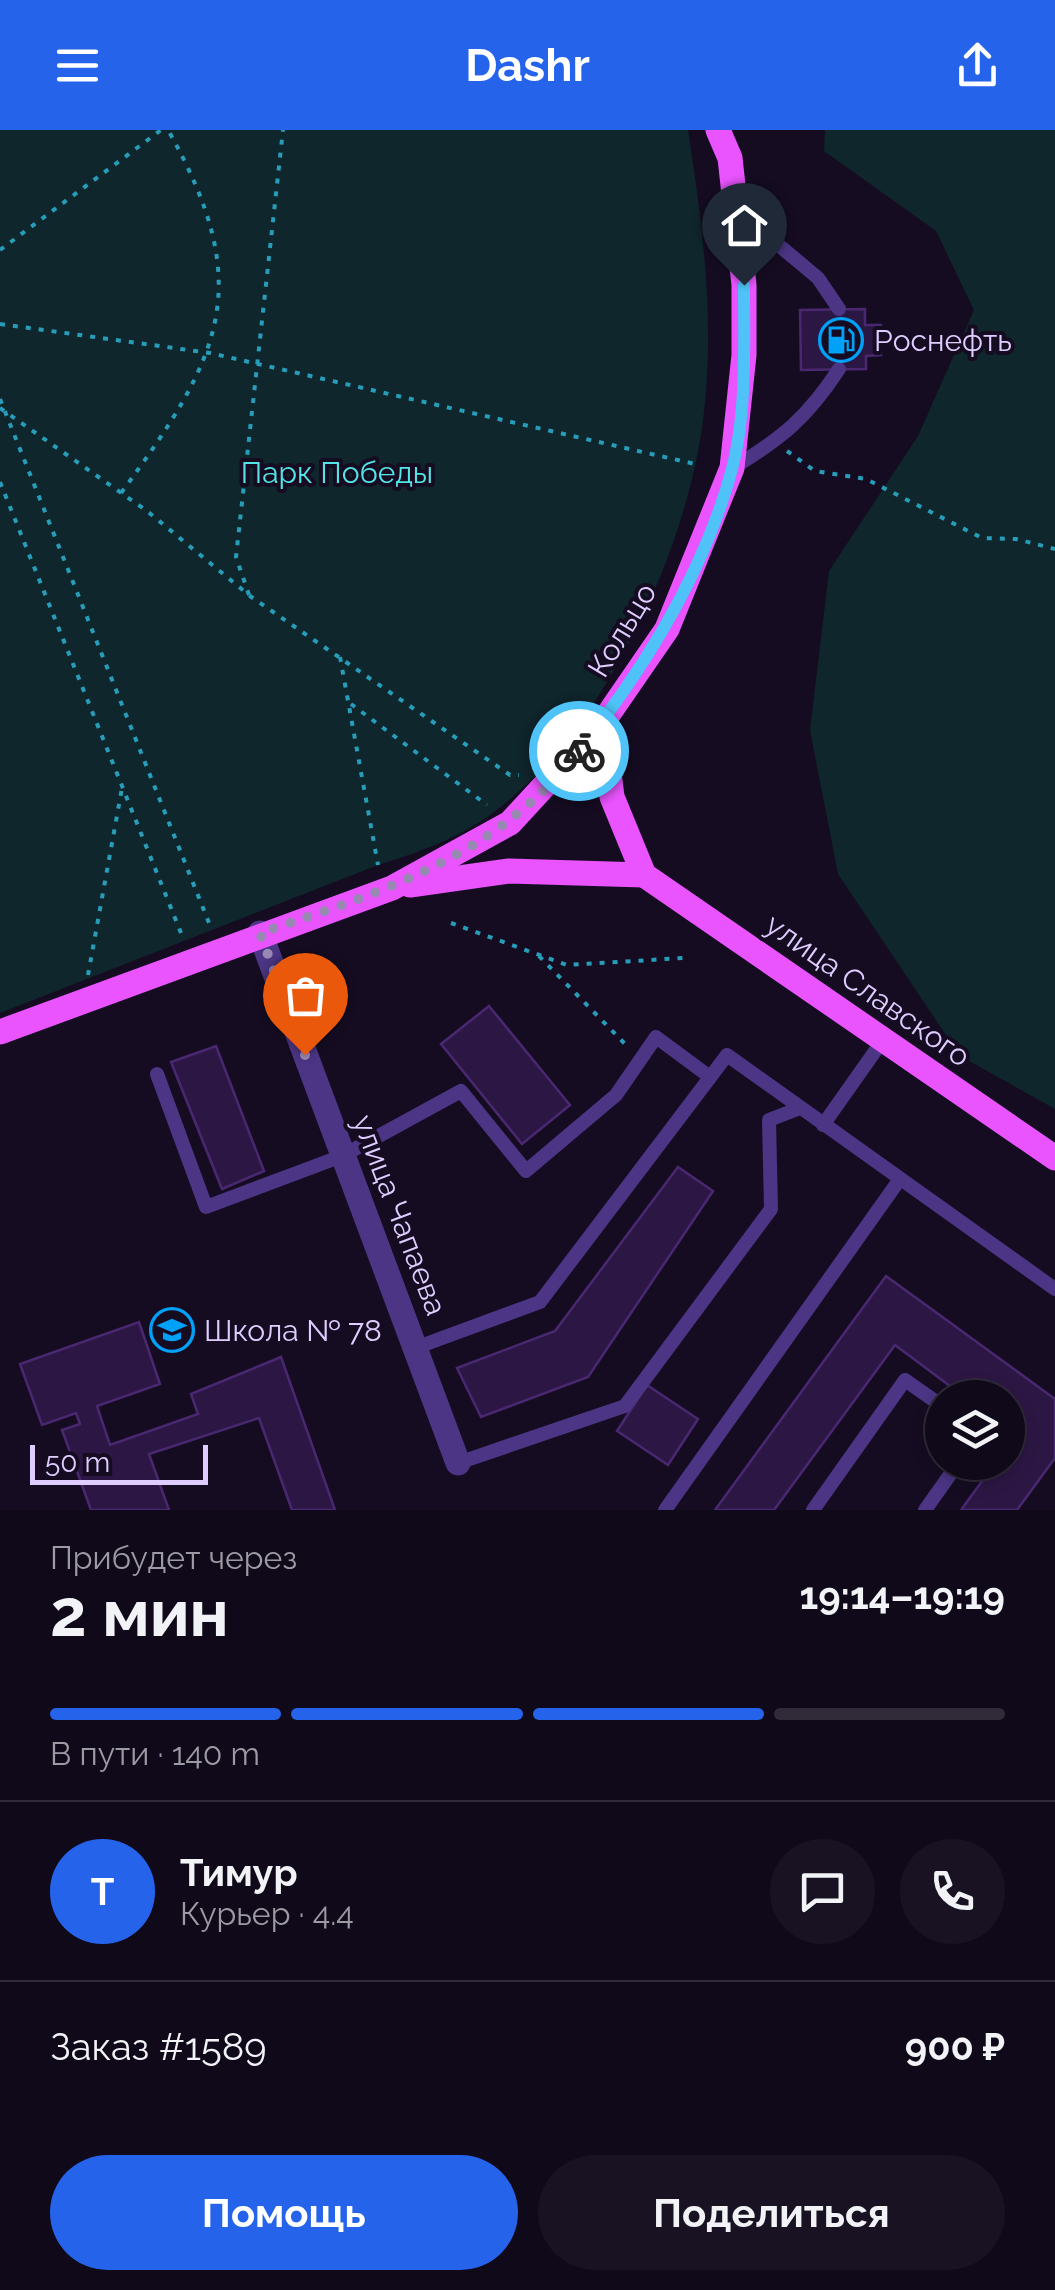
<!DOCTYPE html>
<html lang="ru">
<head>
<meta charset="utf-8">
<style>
  :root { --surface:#10091a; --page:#191223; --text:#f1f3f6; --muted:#9c9aa2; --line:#302a39; --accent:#2563eb }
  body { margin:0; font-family:Raleway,sans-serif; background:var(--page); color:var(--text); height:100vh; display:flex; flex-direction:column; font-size:38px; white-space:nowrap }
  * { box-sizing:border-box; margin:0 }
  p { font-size:32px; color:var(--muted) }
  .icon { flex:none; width:55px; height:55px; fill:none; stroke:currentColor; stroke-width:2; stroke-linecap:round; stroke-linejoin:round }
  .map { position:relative; height:1380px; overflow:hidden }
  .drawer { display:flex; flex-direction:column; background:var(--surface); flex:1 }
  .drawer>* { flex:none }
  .tools { position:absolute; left:925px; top:1250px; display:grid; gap:20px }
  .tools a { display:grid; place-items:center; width:100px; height:100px; border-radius:50%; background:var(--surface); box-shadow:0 5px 15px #0003,0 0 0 2px var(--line); font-size:50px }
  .scale { position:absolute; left:30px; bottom:25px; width:178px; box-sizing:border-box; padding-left:10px; border:5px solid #dfcdff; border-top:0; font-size:28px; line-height:35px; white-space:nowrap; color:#dfcdff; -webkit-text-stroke:8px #150c22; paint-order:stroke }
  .pin { position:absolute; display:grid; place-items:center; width:85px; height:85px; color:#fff; margin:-102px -42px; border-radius:50% 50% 50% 0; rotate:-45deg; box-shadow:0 0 10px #0007 }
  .pin .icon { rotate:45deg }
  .courier { position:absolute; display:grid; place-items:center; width:100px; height:100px; margin:-50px; border:8px solid #4fc3f7; border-radius:50%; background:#fff; color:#222; box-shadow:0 2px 12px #0007 }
  .overview em { font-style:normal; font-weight:700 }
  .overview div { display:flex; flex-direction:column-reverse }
  .overview { display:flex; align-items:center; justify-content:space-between; height:170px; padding:0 50px }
  h1 { font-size:65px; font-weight:700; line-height:75px }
  .bar { display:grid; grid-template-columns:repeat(4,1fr); gap:15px 10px; align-content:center; height:120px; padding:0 50px }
  .bar i { height:12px; border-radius:8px; background:var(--line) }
  .bar .selected { background:var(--accent) }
  .bar p { grid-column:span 4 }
  .line { display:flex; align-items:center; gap:25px; padding:0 50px; border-top:2px solid var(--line) }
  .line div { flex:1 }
  .round { display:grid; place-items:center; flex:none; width:105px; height:105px; border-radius:52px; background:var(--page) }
  .primary-button { display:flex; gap:20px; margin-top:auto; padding:20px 50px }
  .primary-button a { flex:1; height:115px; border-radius:60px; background:var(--accent); color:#fff; font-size:40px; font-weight:700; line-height:115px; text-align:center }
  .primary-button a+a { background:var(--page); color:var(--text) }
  header { display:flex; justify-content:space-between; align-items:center; height:130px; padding:0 50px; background:var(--accent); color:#fff; font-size:45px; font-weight:700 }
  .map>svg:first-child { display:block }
  .green { fill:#0f262c }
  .building { fill:#2c1744; stroke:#492871; stroke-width:2.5 }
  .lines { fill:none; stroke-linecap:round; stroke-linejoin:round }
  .path { stroke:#279db9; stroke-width:4; stroke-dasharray:5 8; stroke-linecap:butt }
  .service { stroke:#4b3584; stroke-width:14 }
  .minor { stroke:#4b3584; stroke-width:25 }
  .primary { stroke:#ea54ff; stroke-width:25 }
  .done { stroke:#9889b2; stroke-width:10; stroke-dasharray:0 18 }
  .route { stroke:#4fc3f7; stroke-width:12 }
  .labels { text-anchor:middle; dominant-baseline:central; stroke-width:8; stroke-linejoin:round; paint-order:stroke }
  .poi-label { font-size:30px; fill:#dfcdff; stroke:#150c22; text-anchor:start }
  .park-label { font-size:30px; fill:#53e5e5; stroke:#150c22 }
  .street-label { font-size:30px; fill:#dfcdff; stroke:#150c22 }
</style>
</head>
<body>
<header><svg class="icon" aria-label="menu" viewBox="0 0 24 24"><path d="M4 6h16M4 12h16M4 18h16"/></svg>Dashr<svg class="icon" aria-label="share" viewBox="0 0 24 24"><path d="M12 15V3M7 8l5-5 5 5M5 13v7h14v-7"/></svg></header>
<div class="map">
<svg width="1055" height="1380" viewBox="0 0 1055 1380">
  <rect width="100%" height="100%" fill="#150c22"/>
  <!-- green -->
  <g class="green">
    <path d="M0,0H688C702,91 714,180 705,272C693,410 607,598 494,682C459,708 420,722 378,735L0,883Z"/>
    <polygon points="825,0 1055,0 1055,979 960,926 838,744 810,600 829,441 918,306 974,180 936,101 824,21"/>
  </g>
  <!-- building -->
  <g class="building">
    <polygon points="865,179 865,195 881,195 881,225 866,226 866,239 801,240 800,180"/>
    <polygon points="489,876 570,975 522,1014 441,914"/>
    <polygon points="216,916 264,1041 222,1059 171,932"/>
    <polygon points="678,1037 713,1061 588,1247 481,1287 457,1238 555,1201"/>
    <polygon points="886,1146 1055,1269 1055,1328 1017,1380 961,1380 996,1332 1008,1332 1008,1316 1016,1304 1008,1298 1008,1268 966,1268 895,1215 774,1380 715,1380"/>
    <polygon points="139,1192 160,1254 97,1276 110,1315 198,1284 191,1264 281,1227 335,1380 292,1380 259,1288 149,1324 169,1380 91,1380 62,1300 80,1294 76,1283 42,1295 20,1234"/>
    <polygon points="647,1255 698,1289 668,1335 617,1301"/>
  </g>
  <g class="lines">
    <!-- path -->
    <g class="path">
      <polyline points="0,120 161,0"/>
      <polyline points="0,194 210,223 695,334"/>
      <polyline points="0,269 211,798"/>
      <polyline points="0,278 147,381 250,466 510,645 519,645"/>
      <polyline points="787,321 815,341 866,349 982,408 1016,409 1055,419"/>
      <polyline points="0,352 183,808"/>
      <path d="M121,363C221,227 257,157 168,0"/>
      <polyline points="249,465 236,427 283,0"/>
      <polyline points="340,527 378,735"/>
      <polyline points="351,574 487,675"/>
      <polyline points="451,793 567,835 683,828"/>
      <polyline points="539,826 627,916"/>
      <polyline points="88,845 122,658"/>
    </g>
    <!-- service -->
    <g class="service">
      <polyline points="739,82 818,148 839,179"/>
      <path d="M733,338C782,308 807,288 839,239"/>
      <polyline points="157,944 206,1077 342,1026 461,961 526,1041 616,965 656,907 710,947"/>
      <polyline points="823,995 883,910"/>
      <polyline points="415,1218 540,1172 727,925 1055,1159"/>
      <polyline points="458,1333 625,1276 771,1079 769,990 800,978"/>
      <polyline points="665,1380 900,1049"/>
      <polyline points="813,1380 905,1250 942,1276"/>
      <polyline points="925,1380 959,1332"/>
    </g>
    <!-- minor -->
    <polyline class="minor" points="260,803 458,1333"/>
    <!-- primary -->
    <g class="primary">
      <polyline points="603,592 612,667 644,745"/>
      <polyline points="644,745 1055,1028"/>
      <polyline points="410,755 509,741 644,745"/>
      <polyline points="0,902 392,758 510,693 603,592 667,499 732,338 744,225 744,155 730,28 718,0"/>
    </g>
  </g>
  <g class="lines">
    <!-- done -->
    <path class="done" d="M305,925L260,803C382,762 496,727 579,621"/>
    <!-- route -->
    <path class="route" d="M579,621C645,538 704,443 732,339C747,282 744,214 744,155"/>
  </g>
  <!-- icons -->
  <defs>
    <g id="fuel-ring" transform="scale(2.25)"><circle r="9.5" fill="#150c22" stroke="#00a1f8" stroke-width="1.5"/><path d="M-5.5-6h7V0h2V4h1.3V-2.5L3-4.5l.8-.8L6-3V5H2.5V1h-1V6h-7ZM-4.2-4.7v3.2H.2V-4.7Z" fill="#00a1f8"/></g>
    <g id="school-ring" transform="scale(2.25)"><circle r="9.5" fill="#150c22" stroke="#00a1f8" stroke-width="1.5"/><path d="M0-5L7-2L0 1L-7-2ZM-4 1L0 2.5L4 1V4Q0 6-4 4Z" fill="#00a1f8"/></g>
  </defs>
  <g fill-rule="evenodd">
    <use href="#fuel-ring" x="841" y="210"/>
    <use href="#school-ring" x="172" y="1200"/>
  </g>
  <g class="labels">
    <!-- poi labels -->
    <g class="poi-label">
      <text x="874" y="210">Роснефть</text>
      <text x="204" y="1200">Школа № 78</text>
    </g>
    <!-- park labels -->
    <g class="park-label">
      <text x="337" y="342">Парк Победы</text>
    </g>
    <!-- street labels -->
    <g class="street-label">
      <text transform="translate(622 500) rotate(-59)">Кольцо</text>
      <text transform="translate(868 860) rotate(35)">улица Славского</text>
      <text transform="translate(400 1085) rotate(69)">улица Чапаева</text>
    </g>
  </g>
</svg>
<div class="tools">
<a><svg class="icon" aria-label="layers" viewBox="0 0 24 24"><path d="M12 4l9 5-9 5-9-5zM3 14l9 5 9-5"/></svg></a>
</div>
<div class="scale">50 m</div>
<div class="pin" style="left:305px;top:925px;background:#ea580c"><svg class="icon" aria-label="bag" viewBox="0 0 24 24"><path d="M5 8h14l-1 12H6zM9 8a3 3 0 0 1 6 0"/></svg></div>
<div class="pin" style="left:744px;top:155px;background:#1f2937"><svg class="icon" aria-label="home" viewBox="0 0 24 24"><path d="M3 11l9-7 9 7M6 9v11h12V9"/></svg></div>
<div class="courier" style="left:579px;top:621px"><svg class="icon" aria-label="bike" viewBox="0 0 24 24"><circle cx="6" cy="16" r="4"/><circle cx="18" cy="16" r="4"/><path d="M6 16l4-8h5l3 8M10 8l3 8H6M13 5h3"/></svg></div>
</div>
<section class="drawer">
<div class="overview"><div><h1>2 мин</h1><p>Прибудет через</p></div><em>19:14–19:19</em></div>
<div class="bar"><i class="selected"></i><i class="selected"></i><i class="selected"></i><i></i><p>В пути · 140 m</p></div>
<div class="line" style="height:180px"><b class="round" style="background:var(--accent);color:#fff">Т</b><div><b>Тимур</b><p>Курьер · 4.4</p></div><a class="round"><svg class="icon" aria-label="chat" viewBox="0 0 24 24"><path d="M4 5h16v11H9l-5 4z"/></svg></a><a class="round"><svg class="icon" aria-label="phone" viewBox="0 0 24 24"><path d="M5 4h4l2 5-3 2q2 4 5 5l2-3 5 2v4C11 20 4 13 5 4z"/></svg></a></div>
<div class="line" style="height:130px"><div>Заказ #1589</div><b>900 ₽</b></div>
<div class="primary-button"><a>Помощь</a><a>Поделиться</a></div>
</section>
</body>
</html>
